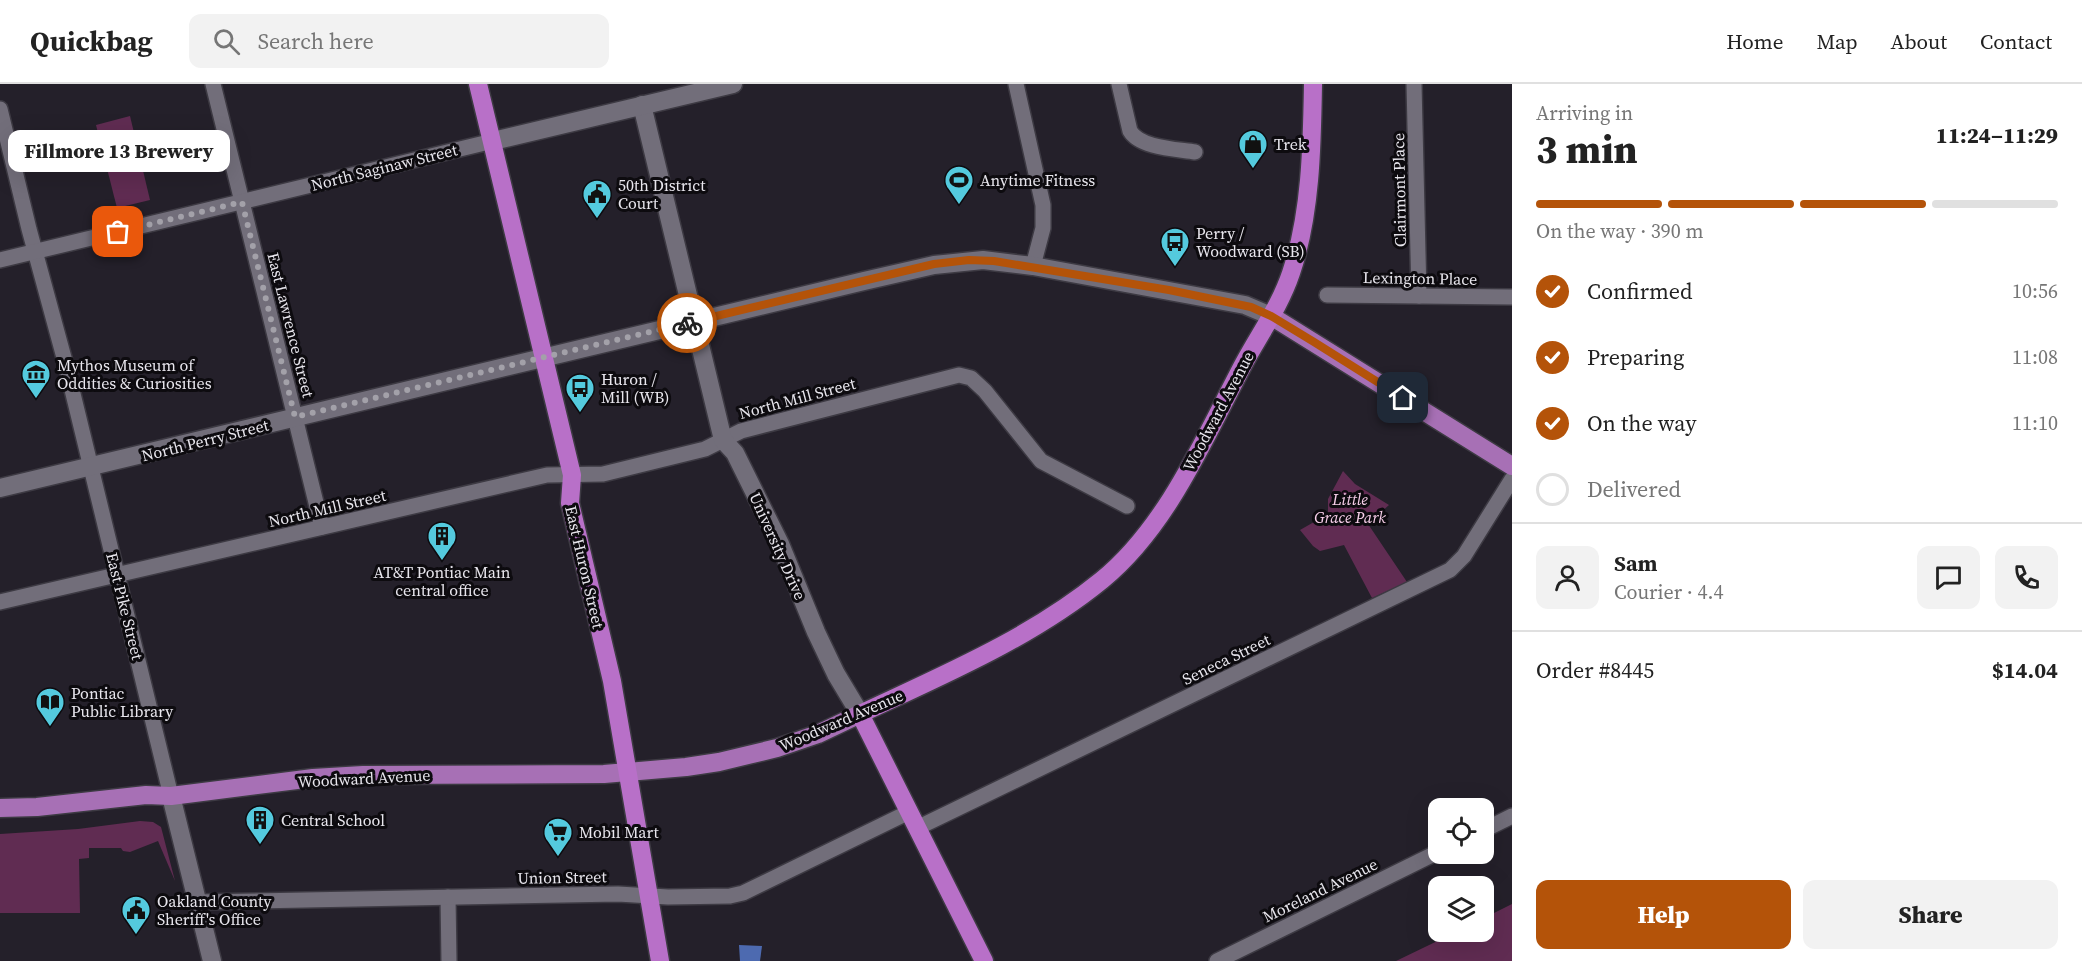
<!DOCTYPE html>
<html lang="en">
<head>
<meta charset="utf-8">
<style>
  :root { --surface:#fff; --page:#f2f2f2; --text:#222; --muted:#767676; --line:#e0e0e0; --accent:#b45309 }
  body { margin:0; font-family:"Source Serif 4",serif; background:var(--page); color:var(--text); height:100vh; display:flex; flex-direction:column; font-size:22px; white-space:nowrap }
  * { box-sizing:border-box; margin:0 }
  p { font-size:20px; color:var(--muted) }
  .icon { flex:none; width:33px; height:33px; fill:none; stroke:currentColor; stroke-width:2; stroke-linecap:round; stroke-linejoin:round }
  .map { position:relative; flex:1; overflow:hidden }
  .side { display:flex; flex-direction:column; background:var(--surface); width:570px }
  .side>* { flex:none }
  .buttons { position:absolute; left:1428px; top:714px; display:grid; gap:12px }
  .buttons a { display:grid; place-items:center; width:66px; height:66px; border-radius:12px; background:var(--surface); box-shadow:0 6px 24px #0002; font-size:30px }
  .pin { position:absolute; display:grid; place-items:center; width:51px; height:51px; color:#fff; margin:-26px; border-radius:12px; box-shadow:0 3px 9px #0006 }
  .courier { position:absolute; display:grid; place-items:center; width:60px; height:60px; margin:-30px; border:4px solid #b45309; border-radius:50%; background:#fff; color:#222; box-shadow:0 2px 8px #0007 }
  .bubble { position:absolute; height:42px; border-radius:12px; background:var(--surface); box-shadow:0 6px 24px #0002; font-size:20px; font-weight:800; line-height:42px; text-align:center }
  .headline em { font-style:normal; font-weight:800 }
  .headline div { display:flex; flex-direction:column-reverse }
  .headline { display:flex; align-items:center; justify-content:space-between; height:102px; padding:0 24px }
  h1 { font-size:39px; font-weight:800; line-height:45px }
  .bar { display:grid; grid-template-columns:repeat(4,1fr); gap:9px 6px; align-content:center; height:72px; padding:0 24px }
  .bar i { height:8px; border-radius:4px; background:var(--line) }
  .bar .current { background:var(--accent) }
  .bar p { grid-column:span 4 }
  .line { display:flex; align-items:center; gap:15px; padding:0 24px; border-top:2px solid var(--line) }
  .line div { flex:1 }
  .round { display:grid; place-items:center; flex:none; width:63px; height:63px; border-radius:12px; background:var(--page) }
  ol { padding:0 24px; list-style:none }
  li { display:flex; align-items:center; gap:18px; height:66px }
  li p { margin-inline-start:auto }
  li .icon { padding:6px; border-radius:50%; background:var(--accent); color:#fff; stroke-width:4 }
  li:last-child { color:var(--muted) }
  li i { width:33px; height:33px; border:3px solid var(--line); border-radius:50% }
  .button { display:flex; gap:12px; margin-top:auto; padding:12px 24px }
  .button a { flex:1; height:69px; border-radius:12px; background:var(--accent); color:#fff; font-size:24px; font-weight:800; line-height:69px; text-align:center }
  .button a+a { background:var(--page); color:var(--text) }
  header { display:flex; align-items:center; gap:36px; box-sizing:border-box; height:84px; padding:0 30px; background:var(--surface); border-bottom:2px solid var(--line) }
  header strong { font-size:28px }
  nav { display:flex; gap:33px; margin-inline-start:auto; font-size:21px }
  .search { width:420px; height:54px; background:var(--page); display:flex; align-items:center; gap:15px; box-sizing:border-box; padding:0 21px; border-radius:12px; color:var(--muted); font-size:22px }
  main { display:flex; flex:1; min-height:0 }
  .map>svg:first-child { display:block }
  .green { fill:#602c52 }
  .water { fill:#4d6ab0 }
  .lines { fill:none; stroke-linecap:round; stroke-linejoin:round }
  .minor-casing { stroke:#3d3a43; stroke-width:18 }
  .tertiary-casing { stroke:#3d3a43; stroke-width:21 }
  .primary-casing { stroke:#3d3a43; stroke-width:21 }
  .trunk-casing { stroke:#3d3a43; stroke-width:21 }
  .minor { stroke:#726e7a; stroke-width:15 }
  .tertiary { stroke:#726e7a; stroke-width:18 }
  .primary { stroke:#a770b5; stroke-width:18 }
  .trunk { stroke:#b870c8; stroke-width:18 }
  .done { stroke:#a3a1a9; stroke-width:6; stroke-dasharray:0 10.8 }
  .route { stroke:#b45309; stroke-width:8 }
  .labels { text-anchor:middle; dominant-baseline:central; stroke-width:6; stroke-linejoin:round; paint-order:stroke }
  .poi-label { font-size:16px; fill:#e8e6ed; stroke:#0d0b0f; text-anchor:start }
  .street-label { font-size:16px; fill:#e8e6ed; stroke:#0d0b0f }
  .park-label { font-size:16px; font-style:italic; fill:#f8cfea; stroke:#0d0b0f }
</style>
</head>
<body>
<header>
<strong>Quickbag</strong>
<div class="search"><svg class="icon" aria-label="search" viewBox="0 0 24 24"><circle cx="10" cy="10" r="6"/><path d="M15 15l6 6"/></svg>Search here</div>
<nav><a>Home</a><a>Map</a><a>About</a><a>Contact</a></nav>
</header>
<main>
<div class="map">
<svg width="1512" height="877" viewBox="0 0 1512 877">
  <rect width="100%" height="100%" fill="#24202a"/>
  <!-- green -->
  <g class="green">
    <polygon points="130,32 150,116 117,124 96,41"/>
    <polygon points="1343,387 1355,400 1389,421 1368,440 1407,498 1372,514 1344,461 1320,467 1313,462 1300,446 1328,430 1328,415"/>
    <polygon points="140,737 153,738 161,743 175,797 158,757 130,768 123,767 121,764 89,764 89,774 79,775 80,829 0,829 0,750 78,745"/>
    <polygon points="1512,820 1512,877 1396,877 1456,848 1484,848 1484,834"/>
  </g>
  <!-- water -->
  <polygon class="water" points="739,861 762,862 760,877 740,877"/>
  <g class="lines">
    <!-- minor casing -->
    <g class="minor-casing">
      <g id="minor">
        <polyline points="213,0 322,443"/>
        <polyline points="1016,0 1043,121 1043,144 1033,182"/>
        <path d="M1119,0L1130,47C1140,64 1176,65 1195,68"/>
        <polyline points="1414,0 1419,212"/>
        <polyline points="0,25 29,145 66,281 171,712"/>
        <polyline points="0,176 493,57"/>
        <polyline points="1327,211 1512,213"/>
        <polyline points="0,518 547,391 603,390 705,365 741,347 959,291 971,294 985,307 1041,377 1127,422"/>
        <polyline points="917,744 1450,486 1464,472 1512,395"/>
        <polyline points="1484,746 1512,732"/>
        <polyline points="448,813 449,877"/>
        <polyline points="197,818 618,810 668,813 730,812 743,809 909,728"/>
        <polyline points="1217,877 1438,768"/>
      </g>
    </g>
    <!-- tertiary casing -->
    <g class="tertiary-casing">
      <g id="tertiary">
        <polyline points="642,21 723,356 735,369 780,460 816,548 836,590 860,630"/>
        <polyline points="493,57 733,0"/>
        <polyline points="0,404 864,197 934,181 983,176 1033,182 1245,221 1271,232"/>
        <polyline points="171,712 212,877"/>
      </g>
    </g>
    <!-- primary casing -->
    <g class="primary-casing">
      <g id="primary">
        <polyline points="1271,232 1512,382"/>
        <polyline points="0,724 37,723 146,711 171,712 313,694 363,691 604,690 686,683 719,678 777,664 818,650 860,630"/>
      </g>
    </g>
    <!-- trunk casing -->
    <g class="trunk-casing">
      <g id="trunk">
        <polyline points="478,0 572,391 570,419 612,597 660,877"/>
        <path d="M984,877L860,630C943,591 1031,554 1102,496C1167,443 1204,355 1243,281C1259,251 1280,222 1291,189C1311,130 1312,61 1313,0"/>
      </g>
    </g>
    <!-- minor -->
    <use href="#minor" class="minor"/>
    <!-- tertiary -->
    <use href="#tertiary" class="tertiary"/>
    <!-- primary -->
    <use href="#primary" class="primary"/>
    <!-- trunk -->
    <use href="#trunk" class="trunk"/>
  </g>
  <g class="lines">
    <!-- done -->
    <polyline class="done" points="118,148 242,118 295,333 687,239"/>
    <!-- route -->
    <polyline class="route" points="687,239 934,180 969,176 994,177 1169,206 1251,223 1271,232 1314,258 1403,314"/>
  </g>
  <!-- icons -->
  <defs>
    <g id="shop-pin" transform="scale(1.5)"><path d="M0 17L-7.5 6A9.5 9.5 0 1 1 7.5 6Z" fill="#54cade" stroke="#0d0b0f"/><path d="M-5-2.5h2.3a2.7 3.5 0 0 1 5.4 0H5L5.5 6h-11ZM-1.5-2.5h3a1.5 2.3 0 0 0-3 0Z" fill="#111"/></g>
    <g id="stadium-pin" transform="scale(1.5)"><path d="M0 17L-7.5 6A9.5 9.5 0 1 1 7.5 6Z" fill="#54cade" stroke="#0d0b0f"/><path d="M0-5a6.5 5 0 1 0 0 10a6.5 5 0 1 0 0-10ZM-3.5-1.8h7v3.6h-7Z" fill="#111"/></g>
    <g id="civic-pin" transform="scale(1.5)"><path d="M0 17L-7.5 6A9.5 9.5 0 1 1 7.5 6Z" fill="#54cade" stroke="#0d0b0f"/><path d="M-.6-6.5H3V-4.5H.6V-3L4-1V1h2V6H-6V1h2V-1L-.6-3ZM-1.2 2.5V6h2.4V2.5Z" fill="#111"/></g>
    <g id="bus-pin" transform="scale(1.5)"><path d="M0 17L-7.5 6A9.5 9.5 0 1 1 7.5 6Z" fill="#54cade" stroke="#0d0b0f"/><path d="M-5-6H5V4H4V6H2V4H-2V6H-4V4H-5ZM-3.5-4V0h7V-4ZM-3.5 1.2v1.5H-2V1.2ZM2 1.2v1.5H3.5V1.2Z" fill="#111"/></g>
    <g id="museum-pin" transform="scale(1.5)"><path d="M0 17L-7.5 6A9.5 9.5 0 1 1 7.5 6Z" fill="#54cade" stroke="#0d0b0f"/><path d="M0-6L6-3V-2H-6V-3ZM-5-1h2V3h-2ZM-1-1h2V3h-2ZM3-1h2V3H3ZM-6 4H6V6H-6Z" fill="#111"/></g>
    <g id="building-pin" transform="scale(1.5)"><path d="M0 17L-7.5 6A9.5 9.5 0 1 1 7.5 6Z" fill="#54cade" stroke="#0d0b0f"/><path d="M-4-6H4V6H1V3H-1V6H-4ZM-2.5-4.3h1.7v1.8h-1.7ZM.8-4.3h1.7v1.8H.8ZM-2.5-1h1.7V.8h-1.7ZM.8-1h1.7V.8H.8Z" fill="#111"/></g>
    <g id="library-pin" transform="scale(1.5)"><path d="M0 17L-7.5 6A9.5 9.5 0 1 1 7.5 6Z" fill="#54cade" stroke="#0d0b0f"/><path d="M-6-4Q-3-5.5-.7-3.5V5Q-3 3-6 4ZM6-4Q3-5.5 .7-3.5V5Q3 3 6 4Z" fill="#111"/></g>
    <g id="supermarket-pin" transform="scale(1.5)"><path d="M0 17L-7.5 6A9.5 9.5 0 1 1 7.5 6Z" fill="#54cade" stroke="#0d0b0f"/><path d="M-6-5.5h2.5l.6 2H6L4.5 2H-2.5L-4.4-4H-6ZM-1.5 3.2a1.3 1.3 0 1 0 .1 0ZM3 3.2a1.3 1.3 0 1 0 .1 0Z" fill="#111"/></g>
  </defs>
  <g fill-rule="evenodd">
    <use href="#shop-pin" x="1253" y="60"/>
    <use href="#stadium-pin" x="959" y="96"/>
    <use href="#civic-pin" x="597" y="110"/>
    <use href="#bus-pin" x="1175" y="158"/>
    <use href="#museum-pin" x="36" y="290"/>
    <use href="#bus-pin" x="580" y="304"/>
    <use href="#building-pin" x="442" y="452"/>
    <use href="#library-pin" x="50" y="618"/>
    <use href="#building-pin" x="260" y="736"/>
    <use href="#supermarket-pin" x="558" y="748"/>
    <use href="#civic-pin" x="136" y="826"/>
  </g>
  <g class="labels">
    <!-- poi labels -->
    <g class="poi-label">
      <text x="1274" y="60">Trek</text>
      <text x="980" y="96">Anytime Fitness</text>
      <text x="618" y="101">50th District<tspan x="618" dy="18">Court</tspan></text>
      <text x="1196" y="149">Perry /<tspan x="1196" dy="18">Woodward (SB)</tspan></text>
      <text x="57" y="281">Mythos Museum of<tspan x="57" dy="18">Oddities &amp; Curiosities</tspan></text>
      <text x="601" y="295">Huron /<tspan x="601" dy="18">Mill (WB)</tspan></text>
      <text x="442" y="488" text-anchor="middle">AT&amp;T Pontiac Main<tspan x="442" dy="18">central office</tspan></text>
      <text x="71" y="609">Pontiac<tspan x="71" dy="18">Public Library</tspan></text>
      <text x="281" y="736">Central School</text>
      <text x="579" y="748">Mobil Mart</text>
      <text x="157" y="817">Oakland County<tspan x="157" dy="18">Sheriff's Office</tspan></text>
    </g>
    <!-- street labels -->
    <g class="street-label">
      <text transform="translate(384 83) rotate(-14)">North Saginaw Street</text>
      <text transform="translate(1399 106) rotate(-91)">Clairmont Place</text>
      <text transform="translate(1420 194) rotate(1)">Lexington Place</text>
      <text transform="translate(291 241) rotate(76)">East Lawrence Street</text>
      <text transform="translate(797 314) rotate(-15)">North Mill Street</text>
      <text transform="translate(1218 327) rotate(-62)">Woodward Avenue</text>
      <text transform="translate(205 356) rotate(-14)">North Perry Street</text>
      <text transform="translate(327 424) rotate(-13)">North Mill Street</text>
      <text transform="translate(778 462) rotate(66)">University Drive</text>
      <text transform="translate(585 483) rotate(77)">East Huron Street</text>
      <text transform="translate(125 522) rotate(76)">East Pike Street</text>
      <text transform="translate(1226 575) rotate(-26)">Seneca Street</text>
      <text transform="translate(841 636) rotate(-23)">Woodward Avenue</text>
      <text transform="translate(364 694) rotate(-3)">Woodward Avenue</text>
      <text transform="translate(562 793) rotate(-1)">Union Street</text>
      <text transform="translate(1320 806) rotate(-26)">Moreland Avenue</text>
    </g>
    <!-- park labels -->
    <g class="park-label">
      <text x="1350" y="415">Little<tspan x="1350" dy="18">Grace Park</tspan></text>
    </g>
  </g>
</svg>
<div class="buttons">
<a><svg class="icon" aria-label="locate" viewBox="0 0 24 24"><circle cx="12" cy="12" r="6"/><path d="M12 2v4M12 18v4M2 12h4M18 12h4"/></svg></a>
<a><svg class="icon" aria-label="layers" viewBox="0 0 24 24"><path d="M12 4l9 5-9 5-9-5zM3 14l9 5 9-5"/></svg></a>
</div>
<div class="pin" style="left:118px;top:148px;background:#ea580c"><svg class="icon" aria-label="bag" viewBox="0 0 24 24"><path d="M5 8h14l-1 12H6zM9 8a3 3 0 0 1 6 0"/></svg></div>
<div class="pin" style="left:1403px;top:314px;background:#1f2937"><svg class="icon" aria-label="home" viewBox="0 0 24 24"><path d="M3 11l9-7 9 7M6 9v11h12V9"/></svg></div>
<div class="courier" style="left:687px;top:239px"><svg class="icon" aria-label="bike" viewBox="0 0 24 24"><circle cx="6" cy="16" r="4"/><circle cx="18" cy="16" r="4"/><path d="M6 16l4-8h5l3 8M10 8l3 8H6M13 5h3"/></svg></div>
<div class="bubble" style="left:8px;top:46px;width:222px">Fillmore 13 Brewery</div>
</div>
<section class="side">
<div class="headline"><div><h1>3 min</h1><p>Arriving in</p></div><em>11:24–11:29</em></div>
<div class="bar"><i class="current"></i><i class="current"></i><i class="current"></i><i></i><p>On the way · 390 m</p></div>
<ol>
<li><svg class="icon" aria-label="check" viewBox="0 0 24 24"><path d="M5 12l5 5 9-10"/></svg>Confirmed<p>10:56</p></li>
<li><svg class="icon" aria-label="check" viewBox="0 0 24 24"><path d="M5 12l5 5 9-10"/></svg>Preparing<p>11:08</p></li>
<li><svg class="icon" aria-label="check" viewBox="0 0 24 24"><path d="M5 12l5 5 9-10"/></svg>On the way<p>11:10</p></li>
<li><i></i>Delivered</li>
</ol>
<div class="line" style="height:108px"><a class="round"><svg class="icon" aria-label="person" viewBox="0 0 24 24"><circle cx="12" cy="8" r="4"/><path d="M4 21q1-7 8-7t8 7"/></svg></a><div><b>Sam</b><p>Courier · 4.4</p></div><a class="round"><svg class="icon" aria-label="chat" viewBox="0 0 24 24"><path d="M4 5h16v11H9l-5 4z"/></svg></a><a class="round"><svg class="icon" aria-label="phone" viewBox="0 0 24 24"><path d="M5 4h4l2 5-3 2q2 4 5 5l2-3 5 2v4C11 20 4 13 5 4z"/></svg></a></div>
<div class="line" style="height:78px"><div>Order #8445</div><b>$14.04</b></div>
<div class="button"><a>Help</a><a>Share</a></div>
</section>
</main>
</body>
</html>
